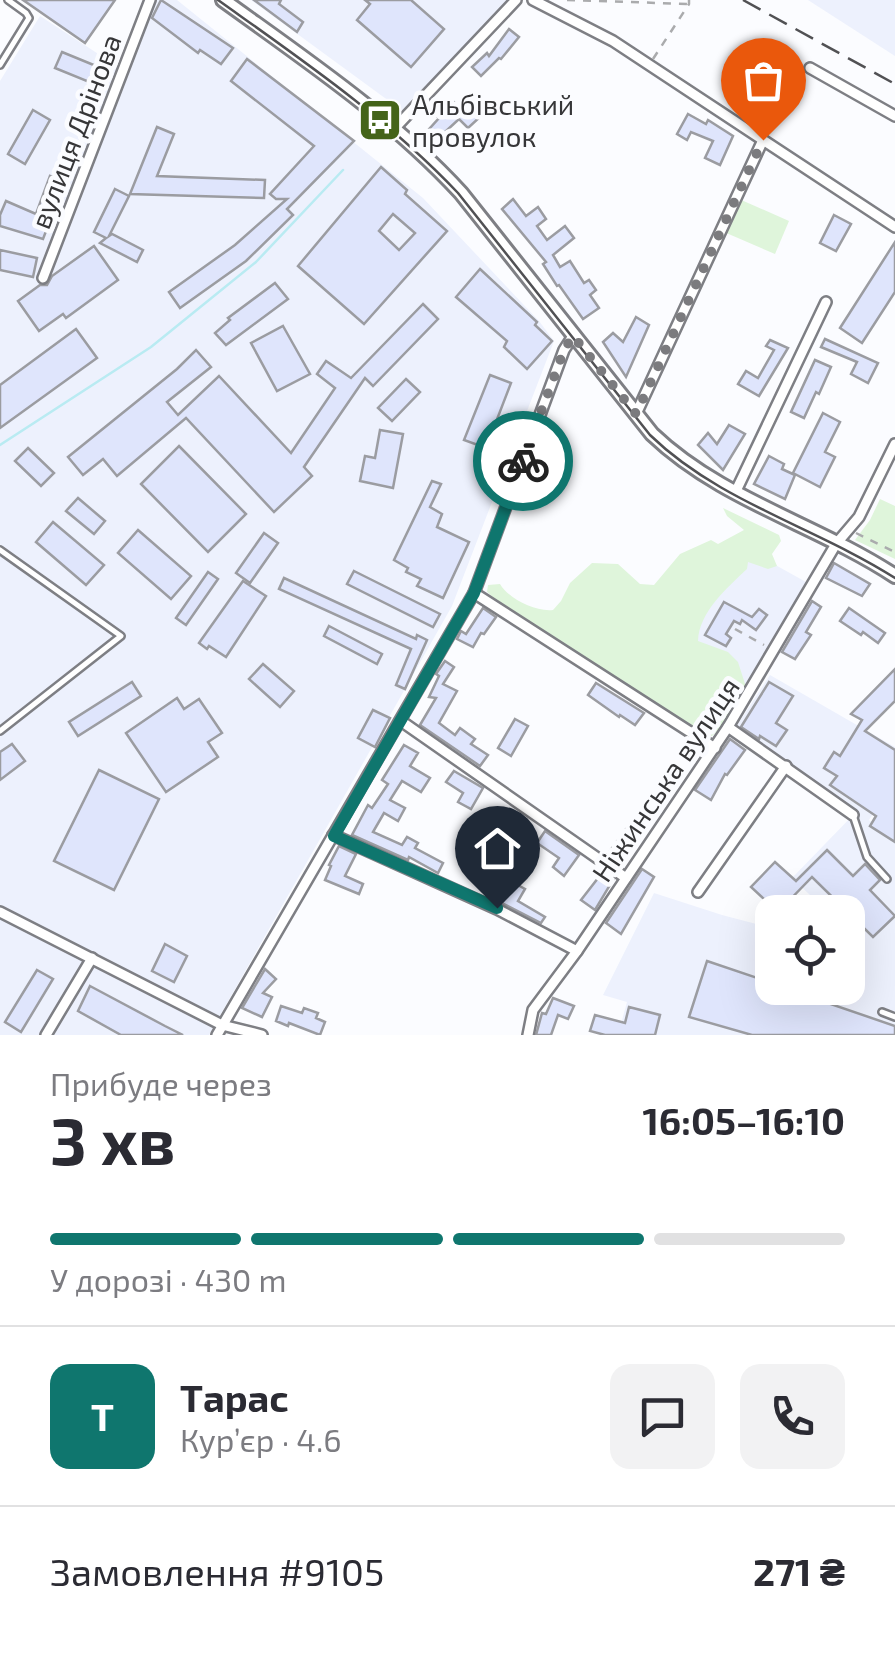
<!DOCTYPE html>
<html lang="uk">
<head>
<meta charset="utf-8">
<style>
  :root { --surface:#fff; --page:#f2f2f3; --text:#2b2b33; --muted:#7c7c81; --line:#e1e1e2; --accent:#0f766e }
  body { margin:0; font-family:"Exo 2",sans-serif; background:var(--page); color:var(--text); height:100vh; display:flex; flex-direction:column; font-size:38px; white-space:nowrap }
  * { box-sizing:border-box; margin:0 }
  p { font-size:32px; color:var(--muted) }
  .icon { flex:none; width:55px; height:55px; fill:none; stroke:currentColor; stroke-width:2; stroke-linecap:round; stroke-linejoin:round }
  .map { position:relative; height:1035px; overflow:hidden }
  .side { display:flex; flex-direction:column; background:var(--surface); flex:1 }
  .side>* { flex:none }
  .buttons { position:absolute; left:755px; top:895px; display:grid; gap:20px }
  .buttons a { display:grid; place-items:center; width:110px; height:110px; border-radius:20px; background:var(--surface); box-shadow:0 10px 40px #0002; font-size:50px }
  .pin { position:absolute; display:grid; place-items:center; width:85px; height:85px; color:#fff; margin:-102px -42px; border-radius:50% 50% 50% 0; rotate:-45deg; box-shadow:0 0 10px #0007 }
  .pin .icon { rotate:45deg }
  .courier { position:absolute; display:grid; place-items:center; width:100px; height:100px; margin:-50px; border:8px solid #0f766e; border-radius:50%; background:#fff; color:#222; box-shadow:0 2px 12px #0007 }
  .headline em { font-style:normal; font-weight:700 }
  .headline div { display:flex; flex-direction:column-reverse }
  .headline { display:flex; align-items:center; justify-content:space-between; height:170px; padding:0 50px }
  h1 { font-size:65px; font-weight:700; line-height:75px }
  .bar { display:grid; grid-template-columns:repeat(4,1fr); gap:15px 10px; align-content:center; height:120px; padding:0 50px }
  .bar i { height:12px; border-radius:8px; background:var(--line) }
  .bar .current { background:var(--accent) }
  .bar p { grid-column:span 4 }
  .line { display:flex; align-items:center; gap:25px; padding:0 50px; border-top:2px solid var(--line) }
  .line div { flex:1 }
  .round { display:grid; place-items:center; flex:none; width:105px; height:105px; border-radius:20px; background:var(--page) }
  .map>svg:first-child { display:block }
  .built { fill:#edf1fd }
  .green { fill:#dff5db }
  .lines { fill:none; stroke-linecap:round; stroke-linejoin:round }
  .stream { stroke:#b9ebf2; stroke-width:2.5 }
  .building { fill:#dfe5fc; stroke:#9b9ca1; stroke-width:2.5; fill-rule:evenodd }
  .lane-casing { stroke:#7e7f84; stroke-width:10 }
  .street-casing { stroke:#7e7f84; stroke-width:14 }
  .secondary-casing { stroke:#7e7f84; stroke-width:18 }
  .path { stroke:#aaabad; stroke-width:2.5; stroke-dasharray:8 8; stroke-linecap:butt }
  .lane { stroke:#fff; stroke-width:5 }
  .street { stroke:#fff; stroke-width:9 }
  .secondary { stroke:#fff; stroke-width:12 }
  .tram { stroke:#515154; stroke-width:2.5 }
  .rail { stroke:#515154; stroke-width:2.5; stroke-dasharray:20 10; stroke-linecap:butt }
  .done { stroke:#7b7b7e; stroke-width:10; stroke-dasharray:0 18 }
  .route { stroke:#0f766e; stroke-width:12 }
  .labels { text-anchor:middle; dominant-baseline:central; stroke-width:9; stroke-linejoin:round; paint-order:stroke }
  .poi-label { font-size:28px; fill:#363638; stroke:#fbfcff; text-anchor:start }
  .street-label { font-size:28px; fill:#363638; stroke:#fbfcff }
</style>
</head>
<body>
<div class="map">
<svg width="895" height="1035" viewBox="0 0 895 1035">
  <rect width="100%" height="100%" fill="#fbfcff"/>
  <!-- built -->
  <g class="built">
    <polygon points="154,0 177,0 423,198 539,321 554,341 452,606 209,1035 0,1035 0,81 40,16 126,72"/>
    <polygon points="251,0 510,0 404,112"/>
    <polygon points="808,0 895,0 895,56"/>
    <polygon points="729,539 806,582 746,687 669,644"/>
    <polygon points="770,675 895,747 895,780 869,820 895,840 895,1035 618,1035 627,1002 603,995 654,893 722,915 772,928 772,988 848,988 848,947 863,948 848,932 848,912 828,912 792,878 857,811 736,727"/>
  </g>
  <!-- green -->
  <g class="green">
    <polygon points="739,199 789,221 775,254 724,232"/>
    <polygon points="880,499 895,506 895,559 855,540 870,520"/>
    <path d="M723,508L779,535L781,541L772,554L777,566L768,569L748,562L747,569C727,588 699,612 698,641L728,652L738,662L746,687L740,701L723,725L712,736L703,735L677,716L494,598L487,592L488,585L500,584C509,599 535,612 553,610L561,601L570,583L592,563L618,564L640,584L654,585L680,554L711,540L718,544L744,530L727,516Z"/>
  </g>
  <g class="lines">
    <!-- stream -->
    <polyline class="stream" points="0,445 151,347 256,262 343,170"/>
  </g>
  <!-- building -->
  <g class="building">
    <polygon points="23,0 115,0 85,43"/>
    <polygon points="161,0 233,48 221,64 200,50 198,53 152,18"/>
    <polygon points="254,0 281,0 279,4 303,22 297,32"/>
    <polygon points="365,0 411,0 444,29 411,67 357,20 370,4"/>
    <polygon points="509,29 519,37 501,59 499,58 481,76 472,67 487,53 489,56"/>
    <polygon points="62,52 101,68 94,84 55,68"/>
    <polygon points="247,59 354,141 287,209 293,215 246,261 180,308 169,292 235,245 287,199 276,199 270,194 314,146 231,81"/>
    <polygon points="451,99 463,112 469,105 480,117 468,128 459,119 431,145 422,137 439,118 435,114"/>
    <polygon points="33,110 50,120 25,164 8,154"/>
    <polygon points="688,114 706,124 708,120 733,136 720,165 705,158 713,141 691,132 687,140 677,134"/>
    <polygon points="157,127 174,134 157,176 265,180 264,198 130,194"/>
    <path d="M381,167L407,190L405,194L447,231L364,324L298,266ZM393,214L415,233L399,250L379,231Z"/>
    <polygon points="50,176 65,182 43,239 0,226 0,215 6,201 36,214"/>
    <polygon points="115,189 129,196 109,236 112,234 143,250 137,262 100,243 106,238 94,232"/>
    <polygon points="513,199 526,216 538,207 546,219 537,226 547,240 565,226 574,238 553,255 560,267 570,261 584,283 589,280 596,290 590,295 599,308 583,319 559,285 557,286 543,264 546,262 502,209"/>
    <polygon points="834,215 851,224 836,251 820,243"/>
    <polygon points="895,242 895,292 862,343 840,328"/>
    <polygon points="94,246 118,280 66,318 63,314 39,331 18,301 40,285 47,285 52,276"/>
    <polygon points="0,250 37,258 33,277 0,270"/>
    <polygon points="480,269 537,322 535,325 552,341 527,369 504,347 507,341 456,297"/>
    <polygon points="275,283 288,299 226,345 215,333 230,320 228,318"/>
    <polygon points="423,304 438,319 373,386 365,378 304,467 312,476 274,512 186,418 117,476 103,459 83,475 68,457 177,369 196,350 211,367 167,402 178,415 219,376 291,453 335,388 317,374 326,361 351,378"/>
    <polygon points="636,317 649,325 626,377 603,342 613,333 623,342"/>
    <polygon points="283,326 310,374 277,391 251,343"/>
    <polygon points="76,329 97,358 0,428 0,385"/>
    <polygon points="825,339 878,363 868,383 851,374 857,362 821,347"/>
    <polygon points="770,340 788,348 759,396 738,384 746,371 758,378 774,350 766,346"/>
    <polygon points="815,360 831,367 819,394 816,392 804,418 791,412"/>
    <polygon points="490,375 511,383 486,448 464,440"/>
    <polygon points="406,379 420,392 392,421 378,408"/>
    <polygon points="823,413 840,422 825,452 835,457 820,487 793,473"/>
    <polygon points="729,425 745,434 723,470 698,445 708,433 717,444"/>
    <polygon points="380,430 403,434 393,488 360,481 365,456 375,458"/>
    <polygon points="179,446 246,514 208,552 141,484"/>
    <polygon points="28,448 54,473 41,486 15,461"/>
    <polygon points="769,456 784,464 782,469 795,475 785,499 754,484"/>
    <polygon points="432,481 441,484 430,507 442,514 437,527 469,542 443,598 417,586 421,579 406,572 408,568 394,560"/>
    <polygon points="78,498 105,521 94,534 66,511"/>
    <polygon points="53,522 104,565 86,585 36,542"/>
    <polygon points="138,530 191,576 171,599 118,553"/>
    <polygon points="264,533 278,543 250,583 236,573"/>
    <polygon points="834,563 870,584 862,596 826,578"/>
    <polygon points="354,571 440,614 433,627 347,584"/>
    <polygon points="208,572 218,579 186,625 176,618"/>
    <polygon points="284,578 416,639 417,635 427,640 405,689 396,685 411,649 279,589"/>
    <polygon points="243,581 266,596 226,657 209,646 207,649 199,643"/>
    <polygon points="812,601 821,607 806,632 811,635 795,659 782,652"/>
    <polygon points="724,602 752,617 759,609 767,615 756,630 742,620 740,624 734,621 726,634 731,638 726,646 705,635"/>
    <polygon points="483,608 496,617 484,634 481,633 473,647 457,639 461,631 466,634"/>
    <polygon points="849,608 885,633 878,643 863,632 861,635 840,621"/>
    <polygon points="329,626 382,654 377,664 324,636"/>
    <polygon points="445,661 454,667 443,684 457,691 439,723 455,735 460,728 475,739 471,744 488,755 480,766 420,725 436,698 429,697 439,676 436,674"/>
    <polygon points="263,664 294,691 280,707 249,679"/>
    <polygon points="895,669 895,701 865,731 895,750 895,842 870,826 876,816 830,785 837,776 824,768 834,752 840,756 862,720 851,714"/>
    <polygon points="132,682 141,696 78,736 69,722"/>
    <polygon points="769,682 793,696 776,723 787,730 776,746 760,736 759,739 741,727"/>
    <polygon points="596,683 644,713 635,725 620,715 619,717 588,695"/>
    <polygon points="177,698 184,709 199,699 222,733 208,742 218,757 166,792 126,733"/>
    <polygon points="373,710 390,718 375,747 358,738"/>
    <polygon points="515,719 528,726 511,756 498,748"/>
    <polygon points="730,739 745,750 727,775 725,774 711,800 695,790"/>
    <polygon points="12,744 25,761 0,780 0,752"/>
    <polygon points="404,745 418,753 410,766 430,778 421,792 402,781 390,800 405,808 398,821 384,813 373,832 402,845 407,837 418,843 415,848 443,863 438,873 409,857 408,860 352,835 368,805 372,808 388,784 382,780"/>
    <polygon points="99,770 159,799 114,890 54,861"/>
    <polygon points="454,771 483,788 471,809 458,802 463,793 446,782"/>
    <polygon points="629,825 641,833 621,864 607,855"/>
    <polygon points="545,831 579,855 564,876 553,867 559,858 537,843"/>
    <polygon points="339,846 356,854 345,876 363,884 359,894 325,880 331,866 329,865"/>
    <polygon points="827,850 853,876 865,864 880,880 870,890 895,916 873,937 812,877 778,912 751,887 775,862 796,881"/>
    <polygon points="642,869 654,877 621,934 606,923"/>
    <polygon points="602,873 613,880 595,910 581,900"/>
    <polygon points="514,883 525,889 518,901 545,917 541,923 502,903"/>
    <polygon points="165,944 187,956 174,982 152,971"/>
    <polygon points="707,961 772,983 772,988 784,988 895,1026 895,1035 752,1035 689,1017"/>
    <polygon points="265,969 276,979 263,993 272,997 262,1017 242,1008"/>
    <polygon points="37,970 53,979 21,1032 5,1022"/>
    <polygon points="90,986 165,1026 183,1035 121,1035 78,1011"/>
    <polygon points="553,998 574,1006 568,1019 558,1015 551,1035 536,1035 542,1013 546,1014"/>
    <polygon points="281,1006 302,1013 304,1008 318,1013 316,1018 325,1022 320,1035 289,1023 288,1026 276,1021"/>
    <polygon points="629,1007 660,1015 655,1035 605,1035 590,1031 595,1015 625,1023"/>
  </g>
  <g class="lines">
    <!-- lane casing -->
    <g class="lane-casing">
      <g id="lane">
        <polyline points="0,65 29,18 26,13 8,0"/>
        <polyline points="0,550 121,636 0,731"/>
        <polyline points="853,815 867,857 887,879"/>
        <polyline points="882,1012 895,1017"/>
      </g>
    </g>
    <!-- street casing -->
    <g class="street-casing">
      <g id="street">
        <polyline points="533,0 613,41 895,227"/>
        <polyline points="810,68 895,116"/>
        <polyline points="394,129 516,0"/>
        <polyline points="43,278 150,0"/>
        <polyline points="636,414 763,140"/>
        <polyline points="735,493 826,302"/>
        <polyline points="474,593 715,748"/>
        <polyline points="401,721 626,878"/>
        <polyline points="728,727 853,815"/>
        <polyline points="333,835 497,909 577,951"/>
        <polyline points="698,892 786,766"/>
        <polyline points="0,912 222,1025 262,1035"/>
        <polyline points="46,1035 92,958"/>
        <polyline points="217,1035 474,593 564,350 573,336"/>
        <polyline points="528,1035 533,1010 577,951 728,727 836,544 859,517 895,444"/>
      </g>
    </g>
    <!-- secondary casing -->
    <g class="secondary-casing">
      <path id="secondary" d="M223,0C306,60 391,117 461,193L652,434C721,500 816,524 895,576"/>
    </g>
    <!-- path -->
    <g class="path">
      <polyline points="567,0 689,4"/>
      <polyline points="653,59 689,4 689,0"/>
      <polyline points="856,533 895,552"/>
      <polyline points="735,629 764,645"/>
    </g>
    <!-- lane -->
    <use href="#lane" class="lane"/>
    <!-- street -->
    <use href="#street" class="street"/>
    <!-- secondary -->
    <use href="#secondary" class="secondary"/>
    <!-- tram -->
    <path class="tram" d="M218,0C302,60 387,118 458,193L650,435C719,502 815,527 895,578"/>
    <!-- rail -->
    <polyline class="rail" points="743,0 895,84"/>
  </g>
  <g class="lines">
    <!-- done -->
    <polyline class="done" points="523,461 564,350 573,336 636,414 763,140"/>
    <!-- route -->
    <polyline class="route" points="497,908 334,836 474,593 523,461"/>
  </g>
  <!-- icons -->
  <defs>
    <g id="bus-square" transform="scale(2.25)"><rect x="-9" y="-9" width="18" height="18" rx="4" fill="#446419" stroke="#fbfcff"/><path d="M-5-6H5V4H4V6H2V4H-2V6H-4V4H-5ZM-3.5-4V0h7V-4ZM-3.5 1.2v1.5H-2V1.2ZM2 1.2v1.5H3.5V1.2Z" fill="#fff"/></g>
  </defs>
  <g fill-rule="evenodd">
    <use href="#bus-square" x="380" y="120"/>
  </g>
  <g class="labels">
    <!-- poi labels -->
    <g class="poi-label">
      <text x="412" y="104">Альбівський<tspan x="412" dy="32">провулок</tspan></text>
    </g>
    <!-- street labels -->
    <g class="street-label">
      <text transform="translate(75 131) rotate(-69)">вулиця Дрінова</text>
      <text transform="translate(665 779) rotate(-56)">Ніжинська вулиця</text>
    </g>
  </g>
</svg>
<div class="buttons">
<a><svg class="icon" aria-label="locate" viewBox="0 0 24 24"><circle cx="12" cy="12" r="6"/><path d="M12 2v4M12 18v4M2 12h4M18 12h4"/></svg></a>
</div>
<div class="pin" style="left:763px;top:140px;background:#ea580c"><svg class="icon" aria-label="bag" viewBox="0 0 24 24"><path d="M5 8h14l-1 12H6zM9 8a3 3 0 0 1 6 0"/></svg></div>
<div class="pin" style="left:497px;top:908px;background:#1f2937"><svg class="icon" aria-label="home" viewBox="0 0 24 24"><path d="M3 11l9-7 9 7M6 9v11h12V9"/></svg></div>
<div class="courier" style="left:523px;top:461px"><svg class="icon" aria-label="bike" viewBox="0 0 24 24"><circle cx="6" cy="16" r="4"/><circle cx="18" cy="16" r="4"/><path d="M6 16l4-8h5l3 8M10 8l3 8H6M13 5h3"/></svg></div>
</div>
<section class="side">
<div class="headline"><div><h1>3 хв</h1><p>Прибуде через</p></div><em>16:05–16:10</em></div>
<div class="bar"><i class="current"></i><i class="current"></i><i class="current"></i><i></i><p>У дорозі · 430 m</p></div>
<div class="line" style="height:180px"><b class="round" style="background:var(--accent);color:#fff">Т</b><div><b>Тарас</b><p>Кур’єр · 4.6</p></div><a class="round"><svg class="icon" aria-label="chat" viewBox="0 0 24 24"><path d="M4 5h16v11H9l-5 4z"/></svg></a><a class="round"><svg class="icon" aria-label="phone" viewBox="0 0 24 24"><path d="M5 4h4l2 5-3 2q2 4 5 5l2-3 5 2v4C11 20 4 13 5 4z"/></svg></a></div>
<div class="line" style="height:130px"><div>Замовлення #9105</div><b>271 ₴</b></div>
</section>
</body>
</html>
